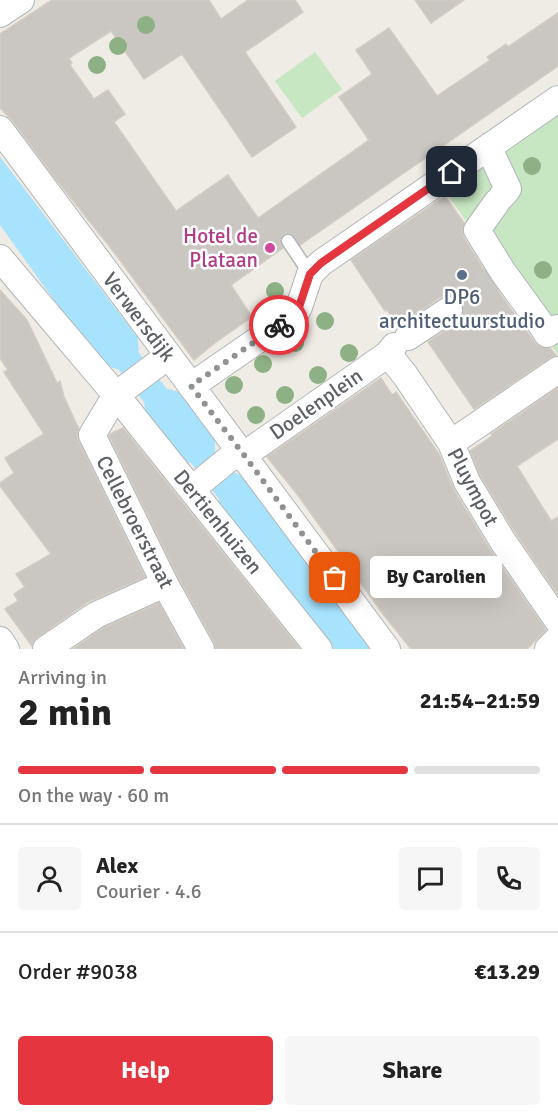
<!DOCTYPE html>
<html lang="en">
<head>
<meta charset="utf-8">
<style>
  :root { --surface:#fff; --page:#f6f6f6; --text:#222; --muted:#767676; --line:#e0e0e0; --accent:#e5353f }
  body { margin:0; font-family:Signika,sans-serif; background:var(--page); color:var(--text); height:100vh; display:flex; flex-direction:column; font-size:22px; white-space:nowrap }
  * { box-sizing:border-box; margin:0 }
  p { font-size:20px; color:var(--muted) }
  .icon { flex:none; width:33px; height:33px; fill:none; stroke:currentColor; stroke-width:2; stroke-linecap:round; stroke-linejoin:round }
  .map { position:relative; height:649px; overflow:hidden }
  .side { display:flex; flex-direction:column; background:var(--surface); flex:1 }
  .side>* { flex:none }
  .pin { position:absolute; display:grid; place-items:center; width:51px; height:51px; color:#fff; margin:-26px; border-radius:12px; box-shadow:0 3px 9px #0006 }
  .courier { position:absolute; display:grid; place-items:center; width:60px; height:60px; margin:-30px; border:4px solid #e5353f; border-radius:50%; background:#fff; color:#222; box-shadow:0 2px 8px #0007 }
  .bubble { position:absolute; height:42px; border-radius:6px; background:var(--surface); box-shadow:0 6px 24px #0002; font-size:20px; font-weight:700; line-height:42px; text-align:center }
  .head em { font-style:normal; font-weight:700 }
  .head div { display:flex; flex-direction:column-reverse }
  .head { display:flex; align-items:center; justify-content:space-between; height:102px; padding:0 18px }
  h1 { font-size:39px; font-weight:700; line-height:45px }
  .bar { display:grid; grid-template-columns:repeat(4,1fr); gap:9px 6px; align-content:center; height:72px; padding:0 18px }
  .bar i { height:8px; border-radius:4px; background:var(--line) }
  .bar .on { background:var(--accent) }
  .bar p { grid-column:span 4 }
  .line { display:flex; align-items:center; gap:15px; padding:0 18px; border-top:2px solid var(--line) }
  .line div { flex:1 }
  .round { display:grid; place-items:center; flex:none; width:63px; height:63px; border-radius:6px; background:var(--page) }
  .button { display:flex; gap:12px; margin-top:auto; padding:12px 18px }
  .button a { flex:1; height:69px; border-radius:6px; background:var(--accent); color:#fff; font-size:24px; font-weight:700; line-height:69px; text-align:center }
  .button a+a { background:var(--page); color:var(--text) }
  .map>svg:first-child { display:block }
  .green { fill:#c7e6c2 }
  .water { fill:#a7e3fd }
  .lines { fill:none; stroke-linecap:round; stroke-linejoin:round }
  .canal { stroke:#a7e3fd; stroke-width:26 }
  .building { fill:#cac6c1; stroke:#d3ccc3; stroke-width:1.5 }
  .street-tunnel { stroke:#cac8c5; stroke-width:26; stroke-dasharray:26 13; stroke-linecap:butt }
  .lane-casing { stroke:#b2b6b9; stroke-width:15 }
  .street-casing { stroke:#b2b6b9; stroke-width:28 }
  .lane { stroke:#fff; stroke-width:12 }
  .street { stroke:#fff; stroke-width:26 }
  .tree { fill:#8db185 }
  .done { stroke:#909192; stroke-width:6; stroke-dasharray:0 10.8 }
  .route { stroke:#e5353f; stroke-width:8 }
  .hotel-dot { fill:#d1479c; stroke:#fff; stroke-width:2 }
  .service-dot { fill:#5c6f8a; stroke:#fff; stroke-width:2 }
  .labels { text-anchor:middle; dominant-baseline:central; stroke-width:5; stroke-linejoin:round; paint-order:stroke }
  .hotel-label { font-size:21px; fill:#b23c85; stroke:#fff; text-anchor:end }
  .service-label { font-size:21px; fill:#4e5e75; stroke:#fff }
  .street-label { font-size:21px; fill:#5d6165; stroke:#fff }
</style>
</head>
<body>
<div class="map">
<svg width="558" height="649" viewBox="0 0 558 649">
  <rect width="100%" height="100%" fill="#efebe5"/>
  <!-- green -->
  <g class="green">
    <polygon points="315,52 342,89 302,118 275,81"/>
    <polygon points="558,105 558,355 442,186"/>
  </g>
  <!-- water -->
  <g class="water">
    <polygon points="0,157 138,338 139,360 124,371 100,364 0,225"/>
    <polygon points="157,386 183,393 215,436 215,450 201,462 182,463 147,422 143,396"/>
    <polygon points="233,472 248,478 375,649 332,649 219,502 218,484"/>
  </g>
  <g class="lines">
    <!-- canal -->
    <polyline class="canal" points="110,337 227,488"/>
  </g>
  <!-- building -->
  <g class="building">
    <polygon points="52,0 209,0 221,19 248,0 295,0 303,12 245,52 296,127 252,157 182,54 144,79 111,31 69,58 72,63 70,65 94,99 108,90 125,114 114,122 176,211 228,175 258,218 369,140 339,97 372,74 356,50 389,28 437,96 490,60 487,57 506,44 508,47 558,13 558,66 300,245 292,234 287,233 283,235 280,241 283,248 231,285 252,317 216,342 194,360 110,247 54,177 12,120 0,108 0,34"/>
    <polygon points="415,0 464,0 431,23"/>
    <polygon points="445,196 464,223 462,230 464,238 491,281 535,343 541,347 550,348 556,355 550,358 474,409 428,342 457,323 462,317 464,310 461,301 455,296 449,295 441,297 398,326 387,310 385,311 351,260"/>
    <polygon points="0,290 27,320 57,383 60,381 64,397 79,429 77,435 79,442 145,577 88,602 38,637 33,642 32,646 5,609 18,601 14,594 25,587 16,574 51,554 0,486 0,483 14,473 5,458 44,434 4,372 8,370 0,358"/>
    <polygon points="381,378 392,395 396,392 439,454 454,490 489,548 546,630 527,649 411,649 383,614 297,494 267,457"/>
    <polygon points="558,388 558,439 517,466 551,521 558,517 558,595 515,532 480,475 470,451 492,436 491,434"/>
    <polygon points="123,428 300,649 216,649 214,642 178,577 109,436 110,434"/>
    <polygon points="159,603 184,649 73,649 103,628"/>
  </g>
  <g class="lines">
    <!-- street-tunnel -->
    <polyline class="street-tunnel" points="449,310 503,272"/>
    <!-- lane casing -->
    <g class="lane-casing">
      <polyline id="lane" points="288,241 310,274"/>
    </g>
    <!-- street casing -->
    <g class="street-casing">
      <g id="street">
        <polyline points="0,14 21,0"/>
        <path d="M0,129C128,303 259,475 387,649"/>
        <polyline points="490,146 493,157 508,189 502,196"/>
        <polyline points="497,202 477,230 503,272 538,320 547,334 557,328"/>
        <polyline points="0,258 116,395 319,649"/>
        <polyline points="408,337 449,310"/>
        <polyline points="388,354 405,375 451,443 467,482 502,540 558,621"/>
        <polyline points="168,356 116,395 92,435 165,584 201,649"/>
        <polyline points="191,386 294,315 299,307 310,274 321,263 558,99"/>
        <polyline points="451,443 558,370"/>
        <polyline points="192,489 230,458 244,455 388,354 394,346"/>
        <polyline points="0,640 6,649"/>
        <polyline points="46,649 96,615 165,584"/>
        <polyline points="548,649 558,639"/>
      </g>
    </g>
    <!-- lane -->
    <use href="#lane" class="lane"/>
    <!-- street -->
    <use href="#street" class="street"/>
  </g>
  <!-- trees -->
  <g class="tree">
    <circle cx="146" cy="25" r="9"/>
    <circle cx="118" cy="46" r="9"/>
    <circle cx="97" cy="65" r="9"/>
    <circle cx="532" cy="166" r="9"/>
    <circle cx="543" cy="270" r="9"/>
    <circle cx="275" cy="291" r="9"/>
    <circle cx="325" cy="321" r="9"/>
    <circle cx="295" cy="343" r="9"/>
    <circle cx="349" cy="353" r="9"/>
    <circle cx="263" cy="364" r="9"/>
    <circle cx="318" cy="375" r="9"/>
    <circle cx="234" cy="385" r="9"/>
    <circle cx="285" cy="395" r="9"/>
    <circle cx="256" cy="415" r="9"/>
  </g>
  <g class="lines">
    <!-- done -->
    <polyline class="done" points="279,325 191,386 244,455 335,578"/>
    <!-- route -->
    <polyline class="route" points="279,325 294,315 299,307 310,274 321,263 452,172"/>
  </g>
  <!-- markers -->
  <circle class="hotel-dot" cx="270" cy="248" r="6"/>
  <circle class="service-dot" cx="462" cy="275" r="6"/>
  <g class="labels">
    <!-- hotel labels -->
    <g class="hotel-label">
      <text x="258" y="236">Hotel de<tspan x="258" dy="24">Plataan</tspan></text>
    </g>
    <!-- service labels -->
    <g class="service-label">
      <text x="462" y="297">DP6<tspan x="462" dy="24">architectuurstudio</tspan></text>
    </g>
    <!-- street labels -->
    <g class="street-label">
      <text transform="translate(139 317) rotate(53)">Verwersdijk</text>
      <text transform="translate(316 404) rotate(-35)">Doelenplein</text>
      <text transform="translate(473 487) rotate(62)">Pluympot</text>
      <text transform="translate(135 522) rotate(63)">Cellebroerstraat</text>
      <text transform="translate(218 522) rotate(51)">Dertienhuizen</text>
    </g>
  </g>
</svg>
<div class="pin" style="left:335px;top:578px;background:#ea580c"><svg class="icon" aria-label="bag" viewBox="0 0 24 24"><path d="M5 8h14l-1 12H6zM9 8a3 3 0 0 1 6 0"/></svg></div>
<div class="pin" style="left:452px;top:172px;background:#1f2937"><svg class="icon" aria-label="home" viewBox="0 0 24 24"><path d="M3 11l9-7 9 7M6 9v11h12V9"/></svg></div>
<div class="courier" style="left:279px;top:325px"><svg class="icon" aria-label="bike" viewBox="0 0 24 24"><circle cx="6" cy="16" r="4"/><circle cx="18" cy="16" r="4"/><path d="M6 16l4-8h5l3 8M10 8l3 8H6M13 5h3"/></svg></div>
<div class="bubble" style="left:370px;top:556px;width:132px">By Carolien</div>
</div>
<section class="side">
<div class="head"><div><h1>2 min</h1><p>Arriving in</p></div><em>21:54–21:59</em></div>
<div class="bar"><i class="on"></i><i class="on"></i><i class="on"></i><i></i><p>On the way · 60 m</p></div>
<div class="line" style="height:108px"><a class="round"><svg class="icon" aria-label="person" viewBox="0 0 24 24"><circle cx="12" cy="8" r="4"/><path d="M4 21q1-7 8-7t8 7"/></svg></a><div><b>Alex</b><p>Courier · 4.6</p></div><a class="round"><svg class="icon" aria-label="chat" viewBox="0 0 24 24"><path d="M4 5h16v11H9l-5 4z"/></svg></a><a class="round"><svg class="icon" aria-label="phone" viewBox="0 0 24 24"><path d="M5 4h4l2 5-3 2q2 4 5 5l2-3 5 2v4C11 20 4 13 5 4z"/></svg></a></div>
<div class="line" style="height:78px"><div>Order #9038</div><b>€13.29</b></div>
<div class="button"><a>Help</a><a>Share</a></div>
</section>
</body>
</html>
